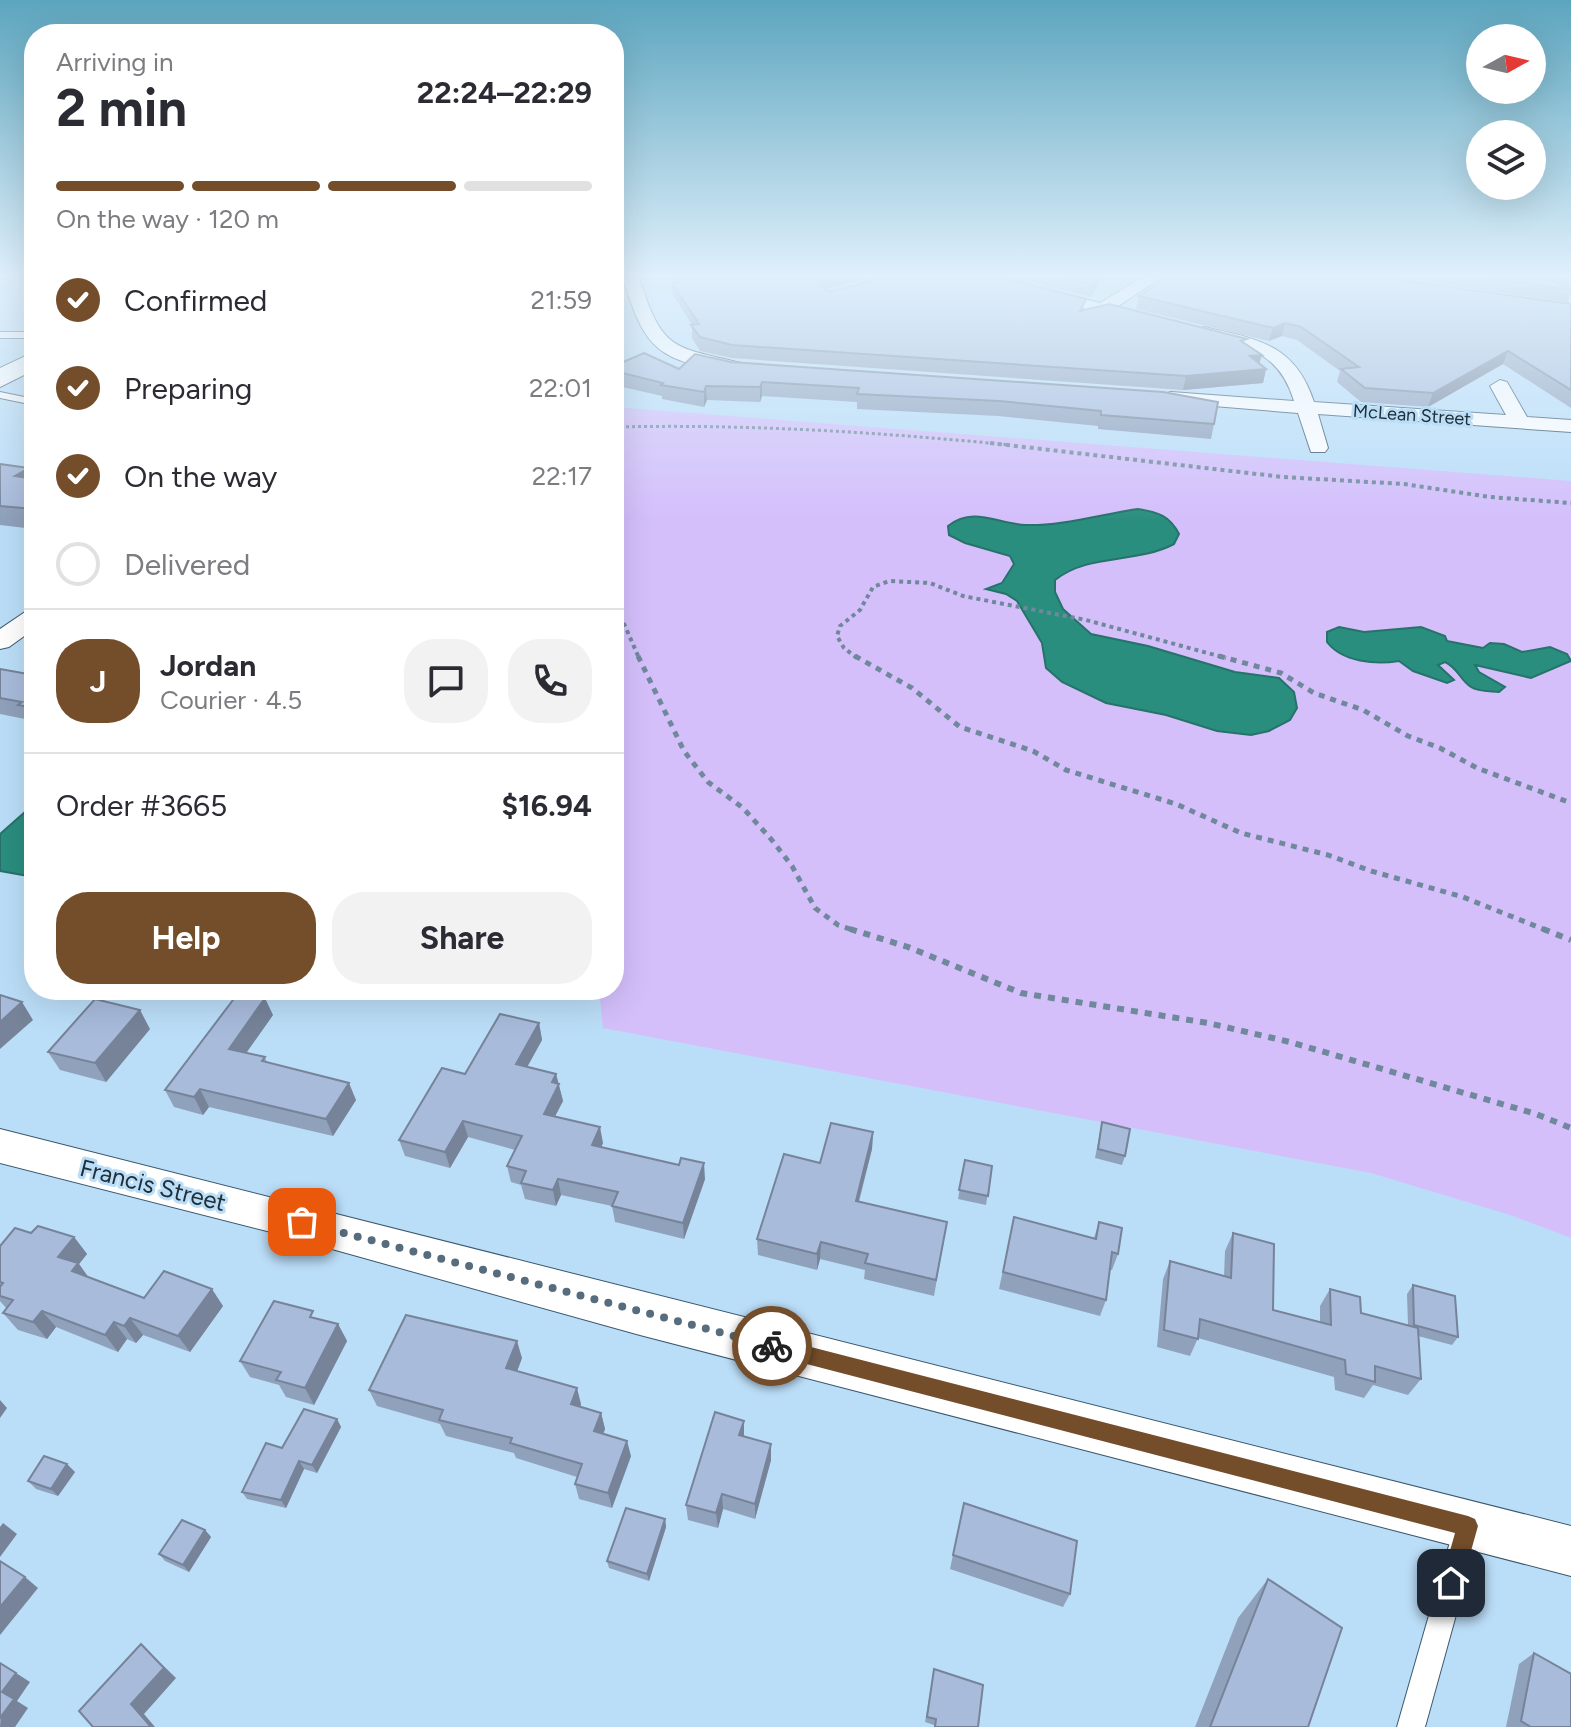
<!DOCTYPE html>
<html lang="en">
<head>
<meta charset="utf-8">
<style>
  :root { --surface:#fff; --page:#f2f2f3; --text:#2b2b33; --muted:#7c7c81; --line:#e1e1e2; --accent:#744d2b }
  body { margin:0; font-family:Figtree,sans-serif; background:var(--page); color:var(--text); height:100vh; display:flex; flex-direction:column; font-size:30px; white-space:nowrap }
  * { box-sizing:border-box; margin:0 }
  p { font-size:26px; color:var(--muted) }
  .icon { flex:none; width:44px; height:44px; fill:none; stroke:currentColor; stroke-width:2; stroke-linecap:round; stroke-linejoin:round }
  .map { position:relative; flex:1; overflow:hidden }
  .sheet { position:absolute; left:24px; top:24px; width:600px; height:976px; display:flex; flex-direction:column; background:var(--surface); border-radius:32px; box-shadow:0 8px 32px #0002 }
  .sheet>* { flex:none }
  .needle { width:52px; rotate:82deg }
  .buttons { position:absolute; left:1466px; top:24px; display:grid; gap:16px }
  .buttons a { display:grid; place-items:center; width:80px; height:80px; border-radius:50%; background:var(--surface); box-shadow:0 8px 32px #0002; font-size:40px }
  .pin { position:absolute; display:grid; place-items:center; width:68px; height:68px; color:#fff; margin:-34px; border-radius:16px; box-shadow:0 4px 12px #0006 }
  .courier { position:absolute; display:grid; place-items:center; width:80px; height:80px; margin:-40px; border:6px solid #744d2b; border-radius:50%; background:#fff; color:#222; box-shadow:0 2px 10px #0007 }
  .headline em { font-style:normal; font-weight:700 }
  .headline div { display:flex; flex-direction:column-reverse }
  .headline { display:flex; align-items:center; justify-content:space-between; height:136px; padding:0 32px }
  h1 { font-size:52px; font-weight:700; line-height:60px }
  .bar { display:grid; grid-template-columns:repeat(4,1fr); gap:12px 8px; align-content:center; height:96px; padding:0 32px }
  .bar i { height:10px; border-radius:6px; background:var(--line) }
  .bar .current { background:var(--accent) }
  .bar p { grid-column:span 4 }
  .line { display:flex; align-items:center; gap:20px; padding:0 32px; border-top:2px solid var(--line) }
  .line div { flex:1 }
  .round { display:grid; place-items:center; flex:none; width:84px; height:84px; border-radius:32px; background:var(--page) }
  ol { padding:0 32px; list-style:none }
  li { display:flex; align-items:center; gap:24px; height:88px }
  li p { margin-inline-start:auto }
  li .icon { padding:8px; border-radius:50%; background:var(--accent); color:#fff; stroke-width:4 }
  li:last-child { color:var(--muted) }
  li i { width:44px; height:44px; border:4px solid var(--line); border-radius:50% }
  .cta { display:flex; gap:16px; margin-top:auto; padding:16px 32px }
  .cta a { flex:1; height:92px; border-radius:32px; background:var(--accent); color:#fff; font-size:32px; font-weight:700; line-height:92px; text-align:center }
  .cta a+a { background:var(--page); color:var(--text) }
  .map>svg:first-child { display:block }
  .green { fill:#d4bffb }
  .water { fill:#2a8e7f; stroke:#27726a; stroke-width:2 }
  .lines { fill:none; stroke-linecap:round; stroke-linejoin:round }
  .lane-casing { stroke:#3a586e; stroke-width:2 }
  .street-casing { stroke:#3a586e; stroke-width:2 }
  .secondary-casing { stroke:#3a586e; stroke-width:2 }
  .path-far3 { stroke:#70889b; stroke-width:3; stroke-dasharray:3 3; stroke-linecap:butt }
  .path-far2 { stroke:#70889b; stroke-width:4; stroke-dasharray:4 4; stroke-linecap:butt }
  .path-far1 { stroke:#70889b; stroke-width:5; stroke-dasharray:6 6; stroke-linecap:butt }
  .path { stroke:#70889b; stroke-width:6; stroke-dasharray:7 7; stroke-linecap:butt }
  .lane { fill:#fff; fill-rule:evenodd }
  .street { fill:#fff; fill-rule:evenodd }
  .secondary { fill:#fff; fill-rule:evenodd }
  .wall { fill:#90a1bc }
  .shaded-wall { fill:#768399 }
  .building { fill:#a8bbdb; stroke:#768399; stroke-width:2 }
  .route { fill:#744d2b }
  .done { stroke:#576c7c; stroke-width:8; stroke-dasharray:0 14.4 }
  .labels { text-anchor:middle; dominant-baseline:central; stroke-width:6; stroke-linejoin:round; paint-order:stroke }
  .far-street-label { font-size:18px; fill:#212f39; stroke:#bbdef8 }
  .near-street-label { font-size:24px; fill:#212f39; stroke:#bbdef8 }
</style>
</head>
<body>
<div class="map">
<svg width="1571" height="1727" viewBox="0 0 1571 1727">
  <rect width="100%" height="100%" fill="#bbdef8"/>
  <!-- green -->
  <polygon class="green" points="614,407 1571,481 1571,1238 1510,1215 1371,1173 603,1028 599,990 614,990"/>
  <!-- water -->
  <g class="water">
    <path d="M1138,509C1158,512 1170,516 1179,534L1174,544C1136,564 1089,553 1055,580V592L1063,609L1091,634L1148,646L1235,672L1279,678L1294,692L1297,708L1290,720L1269,731L1251,735L1217,731L1166,715L1106,703L1062,682L1046,668L1042,643L1017,601L1006,594L986,589L1002,583L1014,564L1010,556L965,543L949,535L948,526C974,506 997,524 1026,525C1062,526 1102,514 1138,509Z"/>
    <path d="M1339,627L1364,632L1421,627L1445,636L1447,641L1483,648L1490,643L1504,644L1522,652L1550,647L1567,654L1571,661L1531,678L1475,665L1479,672L1505,687L1499,692C1491,691 1478,692 1471,687C1460,680 1458,668 1445,662L1438,665L1454,680L1447,683L1413,671L1399,661C1376,665 1342,662 1327,642V632Z"/>
    <polygon points="34,804 34,877 0,871 0,834"/>
  </g>
  <g class="lines">
    <!-- lane casing -->
    <g class="lane-casing">
      <g id="lane">
        <rect x="0" y="332" width="34" height="6"/>
        <polygon points="0,392 34,399 34,405 0,398"/>
        <polygon points="1467,1515 1476,1519 1480,1528 1425,1727 1397,1727 1454,1528 1458,1519"/>
      </g>
    </g>
    <!-- street casing -->
    <g class="street-casing">
      <g id="street">
        <path d="M623,278H639C663,351 671,346 741,363L743,367L741,371L734,373C659,360 645,352 623,278Z"/>
        <polygon points="974,278 1001,278 1100,303 1141,278 1160,278 1117,307 1142,313 1145,317 1142,321 1136,322 976,281"/>
        <path d="M1204,327C1258,339 1295,344 1314,402L1506,415L1490,386L1500,380L1507,382L1527,417L1571,420V432L1318,414L1328,448L1325,452H1311L1298,413L1164,402L1161,398L1164,394L1171,392L1294,401C1278,349 1245,347 1198,336L1195,332Z"/>
        <polygon points="34,609 34,629 9,647 0,649 0,629 25,612"/>
        <polygon points="0,1129 1571,1526 1571,1576 640,1335 271,1232 0,1163"/>
      </g>
    </g>
    <!-- secondary casing -->
    <g class="secondary-casing">
      <polygon id="secondary" points="34,352 34,370 0,387 0,368"/>
    </g>
    <!-- path-far3 -->
    <path class="path-far3" d="M614,427C747,424 878,432 1010,445"/>
    <!-- path-far2 -->
    <g class="path-far2">
      <polyline points="990,443 1283,477 1404,484 1490,497 1571,503"/>
      <polyline points="614,601 639,658"/>
      <polyline points="857,658 844,648 837,636 840,626 860,610 873,587 889,581 930,583 963,596 1086,620 1226,658"/>
    </g>
    <!-- path-far1 -->
    <g class="path-far1">
      <polyline points="638,656 684,751 708,782 743,808 771,839 792,866 815,908 838,925 856,931"/>
      <polyline points="855,656 912,688 960,727 1033,751 1066,770 1176,804 1241,833 1328,855 1371,871 1463,897 1548,931"/>
      <polyline points="1219,656 1281,673 1314,693 1363,710 1408,736 1440,748 1477,768 1571,803"/>
    </g>
    <!-- path -->
    <g class="path">
      <polyline points="850,929 908,947 1021,993 1208,1023 1290,1042 1536,1114 1571,1128"/>
      <polyline points="1543,929 1571,940"/>
    </g>
    <!-- lane -->
    <use href="#lane" class="lane"/>
    <!-- street -->
    <use href="#street" class="street"/>
    <!-- secondary -->
    <use href="#secondary" class="secondary"/>
  </g>
  <!-- wall -->
  <g class="wall">
    <polygon points="672,278 869,278 824,289 829,292 1084,310 1246,344 1259,364 1266,369 1263,383 1183,390 732,358 700,351 692,338 692,325 673,295 672,283 674,282"/>
    <polygon points="1014,278 1101,278 1091,297"/>
    <polygon points="1402,278 1571,278 1571,293 1567,302"/>
    <polygon points="1139,296 1571,304 1571,408 1503,364 1428,407 1361,402 1337,382 1340,371 1297,340 1282,336 1269,341 1136,309"/>
    <polygon points="731,362 1214,424 1211,439 1098,429 1098,426 998,416 857,409 857,402 762,396 760,402 707,400 704,407 662,399 662,396 614,385 614,366 679,369"/>
    <polygon points="0,464 34,479 34,529 0,525"/>
    <polygon points="0,669 34,675 34,724 27,723 25,719 0,714"/>
    <polygon points="273,1015 246,1053 265,1057 267,1063 356,1100 333,1136 209,1107 203,1115 174,1107 165,1090"/>
    <polygon points="539,1023 542,1040 527,1067 556,1074 563,1101 555,1116 603,1143 601,1147 705,1179 684,1239 615,1222 612,1206 561,1195 556,1206 525,1199 521,1185 511,1182 507,1166 515,1150 468,1137 450,1168 405,1156 399,1140 465,1074"/>
    <polygon points="150,1029 106,1082 60,1070 48,1052"/>
    <polygon points="1102,1122 1125,1156 1122,1165 1095,1158"/>
    <polygon points="873,1132 872,1149 859,1202 947,1222 934,1296 864,1279 865,1270 820,1259 817,1270 758,1255 757,1239 820,1163"/>
    <polygon points="965,1160 992,1166 986,1205 958,1199"/>
    <polygon points="1014,1217 1094,1238 1099,1222 1118,1254 1112,1270 1110,1270 1106,1300 1100,1316 999,1289"/>
    <polygon points="31,1233 74,1237 87,1254 79,1264 88,1277 144,1298 223,1306 190,1352 143,1335 136,1343 127,1339 118,1352 56,1327 47,1339 18,1330 3,1313 7,1309 0,1301 0,1246"/>
    <polygon points="1233,1233 1273,1310 1320,1322 1320,1306 1330,1289 1361,1313 1408,1326 1407,1294 1413,1285 1458,1337 1452,1345 1418,1336 1421,1379 1408,1395 1373,1385 1364,1398 1335,1390 1334,1377 1198,1338 1190,1356 1157,1347 1163,1279 1170,1261 1224,1276 1225,1251"/>
    <polygon points="316,1319 338,1324 347,1341 314,1405 286,1397 279,1385 250,1377 240,1361"/>
    <polygon points="522,1358 517,1371 581,1404 580,1407 601,1413 605,1429 603,1434 631,1456 612,1508 579,1499 575,1484 577,1477 516,1458 514,1453 446,1436 440,1424 377,1406 369,1390"/>
    <polygon points="337,1419 341,1427 317,1473 304,1469 286,1508 247,1499 242,1492 282,1448"/>
    <polygon points="744,1437 771,1460 755,1519 723,1509 718,1528 688,1520 686,1505"/>
    <polygon points="75,1472 58,1496 36,1489 28,1481"/>
    <polygon points="964,1503 1070,1594 1063,1607 950,1569"/>
    <polygon points="665,1519 666,1527 649,1581 609,1568 607,1561"/>
    <polygon points="205,1530 211,1537 189,1572 165,1561 159,1554"/>
    <polygon points="1268,1579 1308,1727 1195,1727 1238,1618"/>
    <polygon points="1534,1653 1571,1727 1506,1727 1519,1664"/>
    <polygon points="934,1669 978,1727 934,1727 934,1725 925,1722"/>
  </g>
  <!-- shaded-wall -->
  <g class="shaded-wall">
    <polygon points="821,278 869,278 821,290 817,285"/>
    <polygon points="1097,278 1101,278 1091,297 1093,285"/>
    <polygon points="1285,323 1282,336 1269,341 1273,328"/>
    <polygon points="1508,351 1503,364 1428,407 1433,393"/>
    <polygon points="1262,355 1258,368 1250,356"/>
    <polygon points="1266,369 1263,383 1183,390 1186,376"/>
    <polygon points="762,382 762,396 760,402 760,387"/>
    <polygon points="706,386 707,400 704,407 704,392"/>
    <polygon points="29,468 34,480 15,476"/>
    <polygon points="265,998 273,1015 237,1066 229,1049"/>
    <polygon points="22,1002 33,1020 0,1049 0,1022"/>
    <polygon points="140,1010 150,1029 106,1082 95,1063"/>
    <polygon points="539,1023 542,1040 520,1080 516,1064"/>
    <polygon points="556,1074 563,1101 548,1130 544,1114 552,1082"/>
    <polygon points="349,1083 356,1100 333,1136 326,1119"/>
    <polygon points="200,1089 209,1107 203,1115 194,1097"/>
    <polygon points="463,1121 468,1137 450,1168 445,1152"/>
    <polygon points="600,1127 603,1143 595,1162 592,1145"/>
    <polygon points="873,1132 872,1149 854,1218 856,1201"/>
    <polygon points="704,1163 705,1179 684,1239 683,1223"/>
    <polygon points="558,1179 561,1195 556,1206 553,1190"/>
    <polygon points="74,1237 87,1254 79,1264 91,1281 85,1288 58,1257"/>
    <polygon points="821,1242 820,1259 817,1270 817,1254"/>
    <polygon points="212,1289 223,1306 190,1352 178,1336"/>
    <polygon points="42,1311 56,1327 47,1339 33,1322"/>
    <polygon points="130,1318 143,1335 136,1343 124,1326"/>
    <polygon points="114,1322 127,1339 118,1352 105,1335"/>
    <polygon points="338,1324 347,1341 314,1405 305,1388"/>
    <polygon points="517,1341 522,1358 512,1385 506,1368"/>
    <polygon points="577,1388 581,1404 575,1420 571,1404"/>
    <polygon points="0,1400 7,1408 0,1418"/>
    <polygon points="601,1413 605,1429 598,1447 594,1431"/>
    <polygon points="337,1419 341,1427 317,1473 312,1465"/>
    <polygon points="744,1421 744,1437 739,1435"/>
    <polygon points="627,1441 631,1456 612,1508 608,1493"/>
    <polygon points="771,1444 771,1460 755,1519 755,1504"/>
    <polygon points="299,1461 304,1469 286,1508 281,1500"/>
    <polygon points="67,1464 75,1472 58,1496 51,1489"/>
    <polygon points="722,1494 723,1509 718,1528 716,1513"/>
    <polygon points="665,1519 666,1527 649,1581 647,1574"/>
    <polygon points="3,1523 17,1534 0,1557 0,1527"/>
    <polygon points="205,1530 211,1537 189,1572 183,1565"/>
    <polygon points="25,1577 38,1588 0,1635 0,1607"/>
    <polygon points="141,1644 176,1678 144,1714 155,1727 151,1727 131,1704"/>
    <polygon points="16,1673 30,1682 17,1701 28,1708 15,1727 0,1727 2,1692"/>
  </g>
  <!-- building -->
  <g class="building">
    <polygon points="678,278 821,278 817,285 829,292 883,278 1003,278 1086,299 1080,311 1109,304 1247,339 1241,341 1262,355 1250,356 1266,369 1186,376 732,345 700,337 691,325 699,324 672,283 680,282"/>
    <polygon points="1065,278 1097,278 1093,285"/>
    <polygon points="1167,278 1383,278 1571,304 1571,390 1508,351 1433,393 1365,388 1341,369 1359,367 1301,327 1285,323 1273,328 1139,296"/>
    <polygon points="1491,278 1549,278 1571,290"/>
    <polygon points="644,353 679,369 695,354 731,362 1163,392 1218,402 1214,424 1101,415 1101,411 999,401 857,394 859,388 762,382 760,387 706,386 704,392 661,385 663,383 614,371 614,366"/>
    <polygon points="0,464 29,468 15,476 34,479 34,509 0,506"/>
    <polygon points="0,669 34,675 34,708 18,705 22,702 0,698"/>
    <polygon points="239,992 265,998 229,1049 265,1057 262,1061 349,1083 326,1119 200,1089 194,1097 165,1090"/>
    <polygon points="0,995 22,1002 0,1022"/>
    <polygon points="95,999 140,1010 95,1063 48,1052"/>
    <polygon points="500,1014 539,1023 516,1064 556,1074 552,1082 559,1084 544,1114 600,1127 592,1145 679,1165 681,1158 704,1163 683,1223 612,1206 618,1192 558,1179 553,1190 521,1183 526,1171 507,1166 522,1136 463,1121 445,1152 399,1140 442,1068 465,1074"/>
    <polygon points="1102,1122 1130,1129 1125,1156 1098,1149"/>
    <polygon points="831,1123 873,1132 856,1201 947,1222 936,1280 865,1263 868,1254 821,1242 817,1254 757,1239 784,1154 820,1163"/>
    <polygon points="965,1160 992,1166 988,1196 959,1190"/>
    <polygon points="1014,1217 1096,1239 1099,1222 1122,1228 1118,1254 1112,1252 1106,1300 1003,1272"/>
    <polygon points="38,1226 74,1237 58,1257 78,1263 72,1271 144,1298 164,1271 212,1289 178,1336 130,1318 124,1326 114,1322 105,1335 42,1311 33,1322 3,1313 13,1300 0,1296 0,1287 3,1283 0,1282 0,1246 15,1228 31,1233"/>
    <polygon points="1233,1233 1274,1244 1273,1310 1331,1325 1330,1289 1360,1297 1361,1313 1418,1328 1421,1379 1375,1366 1375,1382 1346,1374 1345,1360 1200,1319 1198,1339 1164,1330 1170,1261 1231,1278"/>
    <polygon points="1413,1285 1455,1296 1458,1337 1414,1325"/>
    <polygon points="274,1301 313,1311 310,1317 338,1324 305,1388 276,1380 281,1372 240,1361"/>
    <polygon points="406,1315 517,1341 506,1368 577,1388 571,1404 601,1413 594,1431 627,1441 608,1493 575,1484 582,1464 510,1443 512,1438 439,1420 443,1410 369,1390"/>
    <polygon points="304,1409 337,1419 312,1465 299,1461 281,1500 242,1492 266,1443 282,1448"/>
    <polygon points="715,1412 744,1421 739,1435 771,1444 755,1504 722,1494 716,1513 686,1505"/>
    <polygon points="44,1456 67,1464 51,1489 28,1481"/>
    <polygon points="964,1503 1077,1541 1070,1594 953,1555"/>
    <polygon points="626,1508 665,1519 647,1574 607,1561"/>
    <polygon points="182,1520 205,1530 183,1565 159,1554"/>
    <polygon points="0,1561 25,1577 0,1607"/>
    <polygon points="1268,1579 1342,1628 1308,1727 1210,1727"/>
    <polygon points="141,1644 164,1668 131,1704 151,1727 93,1727 79,1711"/>
    <polygon points="1534,1653 1571,1674 1571,1727 1531,1727 1521,1721"/>
    <polygon points="0,1663 16,1673 2,1692 14,1699 0,1718"/>
    <polygon points="934,1669 983,1685 978,1727 935,1727 936,1719 927,1717"/>
  </g>
  <!-- sky -->
  <linearGradient id="sky" x2="0" y2="1"><stop stop-color="#5ca5be"/><stop offset="0.53" stop-color="#e0f0fc"/><stop offset="1" stop-color="#e0f0fc" stop-opacity="0"/></linearGradient>
  <rect width="1571" height="520" fill="url(#sky)"/>
  <!-- route -->
  <polygon class="route" points="772,1337 1468,1516 1475,1519 1478,1526 1462,1583 1459,1591 1451,1594 1444,1591 1441,1583 1455,1533 772,1355 766,1352 763,1346 766,1340"/>
  <g class="lines">
    <!-- done -->
    <polyline class="done" points="302,1222 772,1346"/>
  </g>
  <g class="labels">
    <!-- far-street labels -->
    <g class="far-street-label">
      <text transform="translate(1412 415) rotate(4)">McLean Street</text>
    </g>
    <!-- near-street labels -->
    <g class="near-street-label">
      <text transform="translate(153 1185) rotate(14)">Francis Street</text>
    </g>
  </g>
</svg>
<div class="buttons">
<a><svg class="needle" viewBox="-14 -14 28 28"><path d="M0-13l5 13h-10z" fill="#e53935"/><path d="M0 13l5-13h-10z" fill="#7c7c81"/></svg></a>
<a><svg class="icon" aria-label="layers" viewBox="0 0 24 24"><path d="M12 4l9 5-9 5-9-5zM3 14l9 5 9-5"/></svg></a>
</div>
<div class="pin" style="left:302px;top:1222px;background:#ea580c"><svg class="icon" aria-label="bag" viewBox="0 0 24 24"><path d="M5 8h14l-1 12H6zM9 8a3 3 0 0 1 6 0"/></svg></div>
<div class="pin" style="left:1451px;top:1583px;background:#1f2937"><svg class="icon" aria-label="home" viewBox="0 0 24 24"><path d="M3 11l9-7 9 7M6 9v11h12V9"/></svg></div>
<div class="courier" style="left:772px;top:1346px"><svg class="icon" aria-label="bike" viewBox="0 0 24 24"><circle cx="6" cy="16" r="4"/><circle cx="18" cy="16" r="4"/><path d="M6 16l4-8h5l3 8M10 8l3 8H6M13 5h3"/></svg></div>
<section class="sheet">
<div class="headline"><div><h1>2 min</h1><p>Arriving in</p></div><em>22:24–22:29</em></div>
<div class="bar"><i class="current"></i><i class="current"></i><i class="current"></i><i></i><p>On the way · 120 m</p></div>
<ol>
<li><svg class="icon" aria-label="check" viewBox="0 0 24 24"><path d="M5 12l5 5 9-10"/></svg>Confirmed<p>21:59</p></li>
<li><svg class="icon" aria-label="check" viewBox="0 0 24 24"><path d="M5 12l5 5 9-10"/></svg>Preparing<p>22:01</p></li>
<li><svg class="icon" aria-label="check" viewBox="0 0 24 24"><path d="M5 12l5 5 9-10"/></svg>On the way<p>22:17</p></li>
<li><i></i>Delivered</li>
</ol>
<div class="line" style="height:144px"><b class="round" style="background:var(--accent);color:#fff">J</b><div><b>Jordan</b><p>Courier · 4.5</p></div><a class="round"><svg class="icon" aria-label="chat" viewBox="0 0 24 24"><path d="M4 5h16v11H9l-5 4z"/></svg></a><a class="round"><svg class="icon" aria-label="phone" viewBox="0 0 24 24"><path d="M5 4h4l2 5-3 2q2 4 5 5l2-3 5 2v4C11 20 4 13 5 4z"/></svg></a></div>
<div class="line" style="height:104px"><div>Order #3665</div><b>$16.94</b></div>
<div class="cta"><a>Help</a><a>Share</a></div>
</section>
</div>
</body>
</html>
